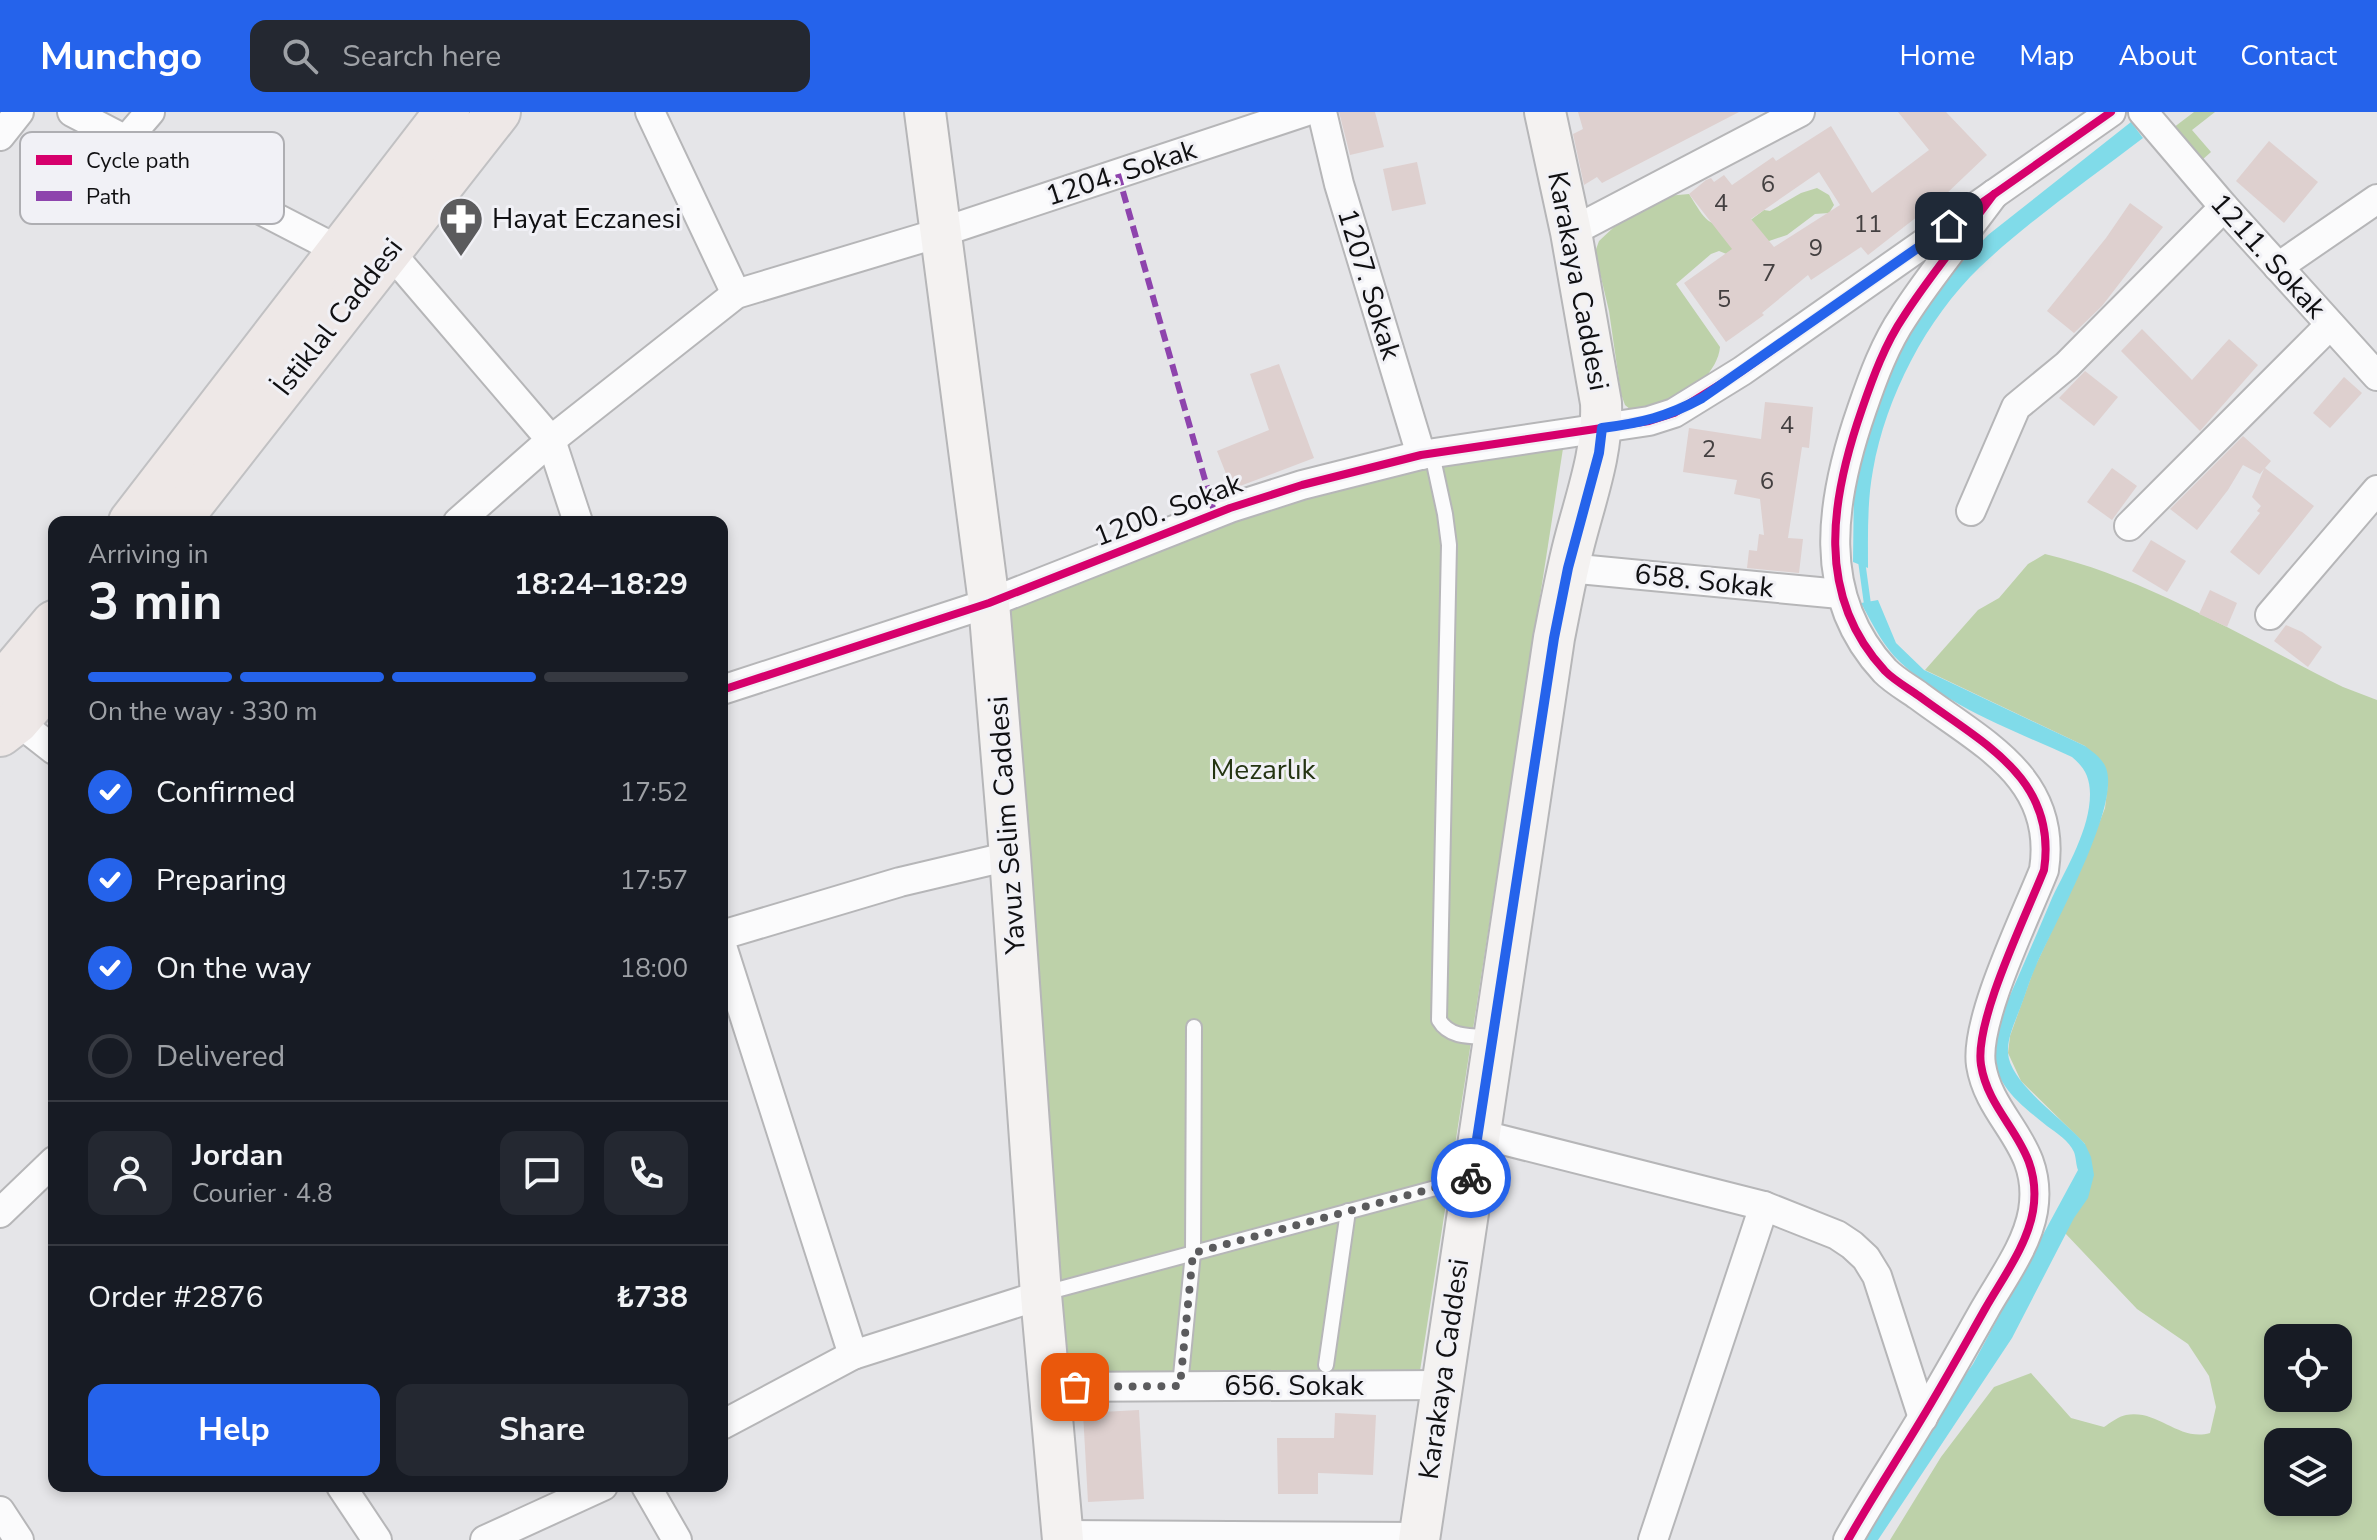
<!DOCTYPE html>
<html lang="en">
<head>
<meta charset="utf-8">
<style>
  :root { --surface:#171b24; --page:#242831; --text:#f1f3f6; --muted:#9ea1a6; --line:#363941; --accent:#2563eb }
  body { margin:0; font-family:"Nunito Sans",sans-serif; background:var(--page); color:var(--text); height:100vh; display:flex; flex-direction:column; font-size:30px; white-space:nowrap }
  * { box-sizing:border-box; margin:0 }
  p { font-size:26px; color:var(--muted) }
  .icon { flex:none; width:44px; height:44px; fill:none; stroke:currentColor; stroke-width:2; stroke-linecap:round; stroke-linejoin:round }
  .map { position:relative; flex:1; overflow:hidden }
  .panel { position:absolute; left:48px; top:404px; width:680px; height:976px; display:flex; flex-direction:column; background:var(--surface); border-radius:16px; box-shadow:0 4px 12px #0003 }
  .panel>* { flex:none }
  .fabs { position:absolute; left:2264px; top:1212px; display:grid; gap:16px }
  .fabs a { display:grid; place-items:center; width:88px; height:88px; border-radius:16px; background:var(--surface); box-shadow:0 4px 12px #0003; font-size:40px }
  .pin { position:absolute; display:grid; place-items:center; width:68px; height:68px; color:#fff; margin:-34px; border-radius:16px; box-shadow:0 4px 12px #0006 }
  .courier { position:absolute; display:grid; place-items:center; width:80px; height:80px; margin:-40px; border:6px solid #2563eb; border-radius:50%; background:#fff; color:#222; box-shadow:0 2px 10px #0007 }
  .summary em { font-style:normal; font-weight:700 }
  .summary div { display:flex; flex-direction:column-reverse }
  .summary { display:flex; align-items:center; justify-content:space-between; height:136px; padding:0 40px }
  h1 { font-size:52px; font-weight:700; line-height:60px }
  .bar { display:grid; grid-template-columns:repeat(4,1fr); gap:12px 8px; align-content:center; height:96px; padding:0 40px }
  .bar i { height:10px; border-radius:6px; background:var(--line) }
  .bar .current { background:var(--accent) }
  .bar p { grid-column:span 4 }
  .line { display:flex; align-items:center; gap:20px; padding:0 40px; border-top:2px solid var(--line) }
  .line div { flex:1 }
  .round { display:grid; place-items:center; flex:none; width:84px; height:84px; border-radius:16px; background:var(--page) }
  ol { padding:0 40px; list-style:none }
  li { display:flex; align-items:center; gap:24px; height:88px }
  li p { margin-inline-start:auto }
  li .icon { padding:8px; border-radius:50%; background:var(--accent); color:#fff; stroke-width:4 }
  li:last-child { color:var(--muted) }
  li i { width:44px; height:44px; border:4px solid var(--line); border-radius:50% }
  .button { display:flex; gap:16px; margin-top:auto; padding:16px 40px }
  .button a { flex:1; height:92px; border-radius:16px; background:var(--accent); color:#fff; font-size:32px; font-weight:700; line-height:92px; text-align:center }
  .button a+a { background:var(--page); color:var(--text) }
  header { display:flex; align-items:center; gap:48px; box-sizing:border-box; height:112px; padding:0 40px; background:var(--accent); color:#fff }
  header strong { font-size:38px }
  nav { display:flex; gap:44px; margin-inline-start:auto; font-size:28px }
  .search { width:560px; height:72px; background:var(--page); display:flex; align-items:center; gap:20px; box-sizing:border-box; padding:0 28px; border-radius:16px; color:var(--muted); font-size:30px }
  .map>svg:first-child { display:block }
  .green { fill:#bdd1a9; fill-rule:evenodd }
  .water { fill:#80dbe9 }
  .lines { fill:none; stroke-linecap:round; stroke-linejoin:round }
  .stream { stroke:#80dbe9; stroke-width:7 }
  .building { fill:#ded0cf; fill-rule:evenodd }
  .lane-casing { stroke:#b6b6b8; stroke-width:18 }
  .street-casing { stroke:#b6b6b8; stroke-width:32 }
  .secondary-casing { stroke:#b6b6b8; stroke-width:44 }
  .primary-casing { stroke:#c1c1c3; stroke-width:48 }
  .lane { stroke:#fbfbfc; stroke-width:14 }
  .street { stroke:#fbfbfc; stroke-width:28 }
  .secondary { stroke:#f4f2f1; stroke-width:40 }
  .primary { stroke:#eee8e7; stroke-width:44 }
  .quiet { stroke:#8e44ad; stroke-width:6; stroke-dasharray:12 6; stroke-linecap:butt }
  .cycleway-casing { stroke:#f1f1f6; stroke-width:13 }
  .cycleway { stroke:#d6006c; stroke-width:8 }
  .done { stroke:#5b5b5d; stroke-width:8; stroke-dasharray:0 14.4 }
  .route { stroke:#2563eb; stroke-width:10 }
  .labels { text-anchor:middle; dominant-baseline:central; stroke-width:6; stroke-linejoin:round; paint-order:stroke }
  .number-label { font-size:24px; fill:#444041 }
  .street-label { font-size:28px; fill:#101012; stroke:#f1f1f6 }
  .poi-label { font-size:28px; fill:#101012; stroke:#f1f1f6; text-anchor:start }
  .park-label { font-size:28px; fill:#243412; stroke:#f1f1f6 }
  .key { fill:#f1f1f6; stroke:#aeaeb2; stroke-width:2 }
  .key-label { font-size:22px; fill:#101012 }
</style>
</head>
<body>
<header>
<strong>Munchgo</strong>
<div class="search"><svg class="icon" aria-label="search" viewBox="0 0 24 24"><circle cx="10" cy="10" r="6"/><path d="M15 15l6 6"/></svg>Search here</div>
<nav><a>Home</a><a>Map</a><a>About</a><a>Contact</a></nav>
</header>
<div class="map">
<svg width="2377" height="1428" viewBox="0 0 2377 1428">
  <rect width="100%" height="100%" fill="#e5e5e8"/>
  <!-- green -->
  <g class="green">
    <polygon points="2194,0 2215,0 2192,18 2211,40 2202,48 2173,16"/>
    <path d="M1817,76L1829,83L1834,93L1829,101L1815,102L1787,123L1769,129L1739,147L1719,139L1711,142L1676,172L1720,235C1718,259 1691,282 1670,292C1659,297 1643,296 1631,298L1625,293L1621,282L1609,199L1595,140L1599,129L1614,115L1667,84L1689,82C1707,110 1705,113 1740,116L1764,98L1770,99L1801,81Z"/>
    <polygon points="1564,330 1420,1259 1064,1260 1003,494 1165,432 1371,364"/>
    <path d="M2045,442C2147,466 2248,528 2343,575L2377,588V1428H1890L1941,1345L1994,1275L2031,1261L2071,1306L2104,1315C2110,1311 2119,1304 2126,1303C2158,1297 2179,1330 2210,1321L2216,1295L2209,1264L2188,1232L2137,1197L2064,1120L2085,1032L2021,969L2008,941L2010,924L2034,857L2084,750L2105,696L2108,671L2085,634L1925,558L1978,498L1999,486L2028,452ZM2278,1226H2338V1286H2278ZM2278,1330H2338V1390H2278Z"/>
  </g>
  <!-- water -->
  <g class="water">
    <path d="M2131,10L2143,26C2088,68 2030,108 1980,155C1926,207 1886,285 1873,358C1867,390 1868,424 1868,456L1853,450L1854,368L1871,298L1914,208L1945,168L1988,123Z"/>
    <path d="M1878,488L1896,531L1924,558L2085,634C2093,640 2102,646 2106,656C2121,694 2053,814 2036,854C2030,867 2026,881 2021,894C2016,908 2007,925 2008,941C2010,972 2065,1008 2085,1032L2091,1045L2094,1063L2088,1086L2074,1106L2012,1226L1878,1428H1855L1871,1397L1973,1252L2078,1058C2076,1053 2076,1045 2074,1040C2069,1029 2057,1021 2047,1014C2006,981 1983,962 2000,906C2018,866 2035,826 2052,786C2067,755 2090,717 2090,682C2090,665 2084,655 2072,645C2011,617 1942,593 1894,544C1880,528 1871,509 1861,491Z"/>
  </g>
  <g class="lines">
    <!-- stream -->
    <polyline class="stream" points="1861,445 1868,496"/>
  </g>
  <!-- building -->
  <g class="building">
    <polygon points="1339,0 1375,0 1384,35 1350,43"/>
    <polygon points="1578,0 1739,0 1602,71 1597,65 1584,73 1573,22 1583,17"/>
    <path d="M1898,0H1946L1987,43L1945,83L1868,143L1861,135L1811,168L1808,163L1762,201L1764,203L1726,230L1684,171L1732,137L1689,82L1706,68L1711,66L1714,70L1724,63L1732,73L1773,45L1776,49L1831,14L1872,81L1929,38ZM1819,60L1840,93L1774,135L1751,107Z"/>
    <polygon points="2269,29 2318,70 2284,111 2236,69"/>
    <polygon points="1417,50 1426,92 1392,99 1383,57"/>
    <polygon points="2130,91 2163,115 2102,194 2074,221 2047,199 2106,126"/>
    <polygon points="2142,217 2192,268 2229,227 2258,253 2200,319 2121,239"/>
    <polygon points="1279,252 1314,346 1232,377 1217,339 1269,318 1250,262"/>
    <polygon points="2085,259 2118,285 2094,314 2059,286"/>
    <polygon points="2344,265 2362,281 2330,316 2313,301"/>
    <polygon points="1765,290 1813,295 1809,336 1802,335 1788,426 1803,427 1799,461 1747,456 1749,438 1757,439 1759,422 1764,423 1760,387 1734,382 1737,368 1683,360 1689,316 1761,327"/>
    <polygon points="2243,324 2271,349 2265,356 2314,394 2259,463 2230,440 2260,401 2257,399 2261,394 2252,385 2264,357 2260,362 2243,353 2228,378 2197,418 2170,397"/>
    <polygon points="2112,356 2137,374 2112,408 2087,390"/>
    <polygon points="2151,428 2186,449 2167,480 2132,459"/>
    <polygon points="2210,478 2237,491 2227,515 2199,502"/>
    <polygon points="2286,513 2302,520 2322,535 2308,555 2274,529"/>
    <polygon points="1139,1298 1144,1387 1088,1390 1083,1301"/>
    <polygon points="1335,1301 1376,1303 1373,1363 1318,1361 1318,1382 1278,1382 1277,1326 1334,1326"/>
  </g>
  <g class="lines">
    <!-- lane casing -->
    <g class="lane-casing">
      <g id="lane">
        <path d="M1432,342L1445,402L1449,433L1439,908C1450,927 1473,924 1493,925"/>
        <polyline points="1045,1181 1469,1067"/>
        <polyline points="1326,1253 1348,1099"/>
        <polyline points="1180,1274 1193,1141 1194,915"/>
      </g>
    </g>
    <!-- street casing -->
    <g class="street-casing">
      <g id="street">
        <polyline points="72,0 338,138"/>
        <polyline points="650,0 736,182"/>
        <polyline points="1322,0 1339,72 1421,343"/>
        <polyline points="2143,0 2224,95 2377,264"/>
        <polyline points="0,24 19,0"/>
        <polyline points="126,28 150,0"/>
        <polyline points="1571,120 1800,0"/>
        <polyline points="389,139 551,328 578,410"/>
        <polyline points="2278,155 2377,87"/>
        <polyline points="1971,399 2016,295 2067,253 2224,95"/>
        <polyline points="458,410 551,328 736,182 939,121 1304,0"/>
        <polyline points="2129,414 2330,213"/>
        <polyline points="1568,456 1840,482"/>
        <polyline points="2270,503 2377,378"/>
        <polyline points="722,578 989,491 1230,396 1302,373 1421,343 1649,309 1674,301 1742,259 2111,0"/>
        <polyline points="17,609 54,638"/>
        <polyline points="722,823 900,770 1010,744"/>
        <polyline points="722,834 853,1243"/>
        <polyline points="1479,1022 1764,1094 1837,1123 1852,1133 1866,1146 1877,1164 1923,1306"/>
        <polyline points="0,1101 54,1049"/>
        <polyline points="1049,1275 1442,1273"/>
        <polyline points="722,1313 853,1243 1041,1183"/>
        <polyline points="341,1374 377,1428"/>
        <polyline points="646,1374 677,1428"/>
        <polyline points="0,1399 19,1428"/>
        <polyline points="1062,1423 1420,1425"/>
        <polyline points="485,1428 603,1374"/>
        <polyline points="1653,1428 1764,1094"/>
        <path d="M1848,1428C1871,1387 1897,1348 1921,1308C1943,1272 1964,1234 1985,1197C2002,1167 2027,1134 2033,1099C2044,1032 1990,1009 1981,953C1974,909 2026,804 2044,758C2058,666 1982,631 1919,584C1908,576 1895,569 1885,559C1814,483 1831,386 1862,297C1873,265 1885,232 1904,204C1931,162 1964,123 1994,82"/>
      </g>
    </g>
    <!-- secondary casing -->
    <g class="secondary-casing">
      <g id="secondary">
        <polyline points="925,0 989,491 1010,744 1041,1183 1063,1428"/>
        <path d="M1419,1428L1554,526C1561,491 1567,457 1576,424C1588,379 1603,337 1601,291L1571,120L1545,0"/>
      </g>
    </g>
    <!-- primary casing -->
    <g class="primary-casing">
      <g id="primary">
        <polyline points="131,410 447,0"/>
        <polyline points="177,410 498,0"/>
        <polyline points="0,575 54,511"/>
        <polyline points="0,622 17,609 54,566"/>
      </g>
    </g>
    <!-- lane -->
    <use href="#lane" class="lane"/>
    <!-- street -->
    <use href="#street" class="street"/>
    <!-- secondary -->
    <use href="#secondary" class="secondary"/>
    <!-- primary -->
    <use href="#primary" class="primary"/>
    <!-- quiet -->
    <polyline class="quiet" points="1118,62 1215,403"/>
    <!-- cycleway casing -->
    <g class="cycleway-casing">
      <g id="cycleway">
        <polyline points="722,578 989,491 1230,396 1302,373 1421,343 1649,309 1674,301 1742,259 2111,0"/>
        <path d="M1848,1428C1871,1387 1897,1348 1921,1308C1943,1272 1964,1234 1985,1197C2002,1167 2027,1134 2033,1099C2044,1032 1990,1009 1981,953C1974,909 2026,804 2044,758C2058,666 1982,631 1919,584C1908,576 1895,569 1885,559C1814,483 1831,386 1862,297C1873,265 1885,232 1904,204C1931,162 1964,123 1994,82"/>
      </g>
    </g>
    <!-- cycleway -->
    <use href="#cycleway" class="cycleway"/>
  </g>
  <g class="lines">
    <!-- done -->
    <polyline class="done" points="1075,1275 1180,1274 1193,1141 1471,1066"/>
    <!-- route -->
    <path class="route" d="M1471,1066L1554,526L1568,456L1599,341L1602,316C1641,311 1667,305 1702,286L1949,114"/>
  </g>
  <!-- icons -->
  <defs>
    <g id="pharmacy-pin" transform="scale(2.3)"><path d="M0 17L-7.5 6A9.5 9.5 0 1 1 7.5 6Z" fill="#5b5b5d" stroke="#f1f1f6"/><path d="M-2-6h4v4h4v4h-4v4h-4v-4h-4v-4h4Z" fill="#fff"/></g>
  </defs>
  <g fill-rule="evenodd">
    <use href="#pharmacy-pin" x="461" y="107"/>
  </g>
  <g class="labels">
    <!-- number labels -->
    <g class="number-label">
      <text x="1768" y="72">6</text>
      <text x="1721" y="91">4</text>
      <text x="1868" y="112">11</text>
      <text x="1816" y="136">9</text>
      <text x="1769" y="161">7</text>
      <text x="1724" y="187">5</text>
      <text x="1787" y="313">4</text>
      <text x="1709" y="337">2</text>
      <text x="1767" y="369">6</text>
    </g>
    <!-- street labels -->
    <g class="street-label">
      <text transform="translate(1121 61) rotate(-18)">1204. Sokak</text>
      <text transform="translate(2268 144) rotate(48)">1211. Sokak</text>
      <text transform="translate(1578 169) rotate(79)">Karakaya Caddesi</text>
      <text transform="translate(1369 172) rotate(73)">1207. Sokak</text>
      <text transform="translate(338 205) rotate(-52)">İstiklal Caddesi</text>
      <text transform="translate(1168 398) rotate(-21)">1200. Sokak</text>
      <text transform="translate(1704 469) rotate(6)">658. Sokak</text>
      <text transform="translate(1007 713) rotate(-94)">Yavuz Selim Caddesi</text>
      <text transform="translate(1444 1257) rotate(-82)">Karakaya Caddesi</text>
      <text x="1294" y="1274">656. Sokak</text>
    </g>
    <!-- poi labels -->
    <g class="poi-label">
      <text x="492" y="107">Hayat Eczanesi</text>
    </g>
    <!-- park labels -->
    <g class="park-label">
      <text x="1263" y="658">Mezarlık</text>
    </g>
  </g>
  <!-- legend -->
  <rect x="20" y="20" width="264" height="92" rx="12" class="key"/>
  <rect x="36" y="43" width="36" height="10" fill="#d6006c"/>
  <rect x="36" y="79" width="36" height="10" fill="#8e44ad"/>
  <g class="key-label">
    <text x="86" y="56">Cycle path</text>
    <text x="86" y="92">Path</text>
  </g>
</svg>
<div class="fabs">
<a><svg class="icon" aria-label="locate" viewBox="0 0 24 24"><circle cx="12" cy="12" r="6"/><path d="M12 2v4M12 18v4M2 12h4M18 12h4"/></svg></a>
<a><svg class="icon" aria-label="layers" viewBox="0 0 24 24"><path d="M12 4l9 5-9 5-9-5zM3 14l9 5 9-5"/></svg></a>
</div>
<div class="pin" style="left:1075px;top:1275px;background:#ea580c"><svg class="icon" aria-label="bag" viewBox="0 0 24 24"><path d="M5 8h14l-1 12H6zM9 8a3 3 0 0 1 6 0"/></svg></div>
<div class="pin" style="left:1949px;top:114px;background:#1f2937"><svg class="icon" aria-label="home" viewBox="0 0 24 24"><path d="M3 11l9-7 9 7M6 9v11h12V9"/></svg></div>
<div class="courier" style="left:1471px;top:1066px"><svg class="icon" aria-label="bike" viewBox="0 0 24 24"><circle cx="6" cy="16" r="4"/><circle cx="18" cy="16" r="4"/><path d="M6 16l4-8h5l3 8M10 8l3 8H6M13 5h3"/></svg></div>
<section class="panel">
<div class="summary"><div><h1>3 min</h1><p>Arriving in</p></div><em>18:24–18:29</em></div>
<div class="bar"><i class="current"></i><i class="current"></i><i class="current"></i><i></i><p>On the way · 330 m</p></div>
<ol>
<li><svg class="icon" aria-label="check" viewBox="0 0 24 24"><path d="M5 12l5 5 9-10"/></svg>Confirmed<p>17:52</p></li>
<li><svg class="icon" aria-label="check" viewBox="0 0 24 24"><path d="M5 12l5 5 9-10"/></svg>Preparing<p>17:57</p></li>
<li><svg class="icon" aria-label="check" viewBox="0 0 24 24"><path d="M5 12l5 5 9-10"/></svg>On the way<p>18:00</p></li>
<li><i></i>Delivered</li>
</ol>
<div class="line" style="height:144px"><a class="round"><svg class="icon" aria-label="person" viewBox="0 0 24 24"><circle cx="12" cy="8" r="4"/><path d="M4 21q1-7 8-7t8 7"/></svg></a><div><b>Jordan</b><p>Courier · 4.8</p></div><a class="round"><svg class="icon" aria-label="chat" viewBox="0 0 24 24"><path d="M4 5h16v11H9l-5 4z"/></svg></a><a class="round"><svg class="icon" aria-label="phone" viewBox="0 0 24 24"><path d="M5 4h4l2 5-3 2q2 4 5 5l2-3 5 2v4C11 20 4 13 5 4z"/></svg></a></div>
<div class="line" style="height:104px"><div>Order #2876</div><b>₺738</b></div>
<div class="button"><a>Help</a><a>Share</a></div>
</section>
</div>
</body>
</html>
